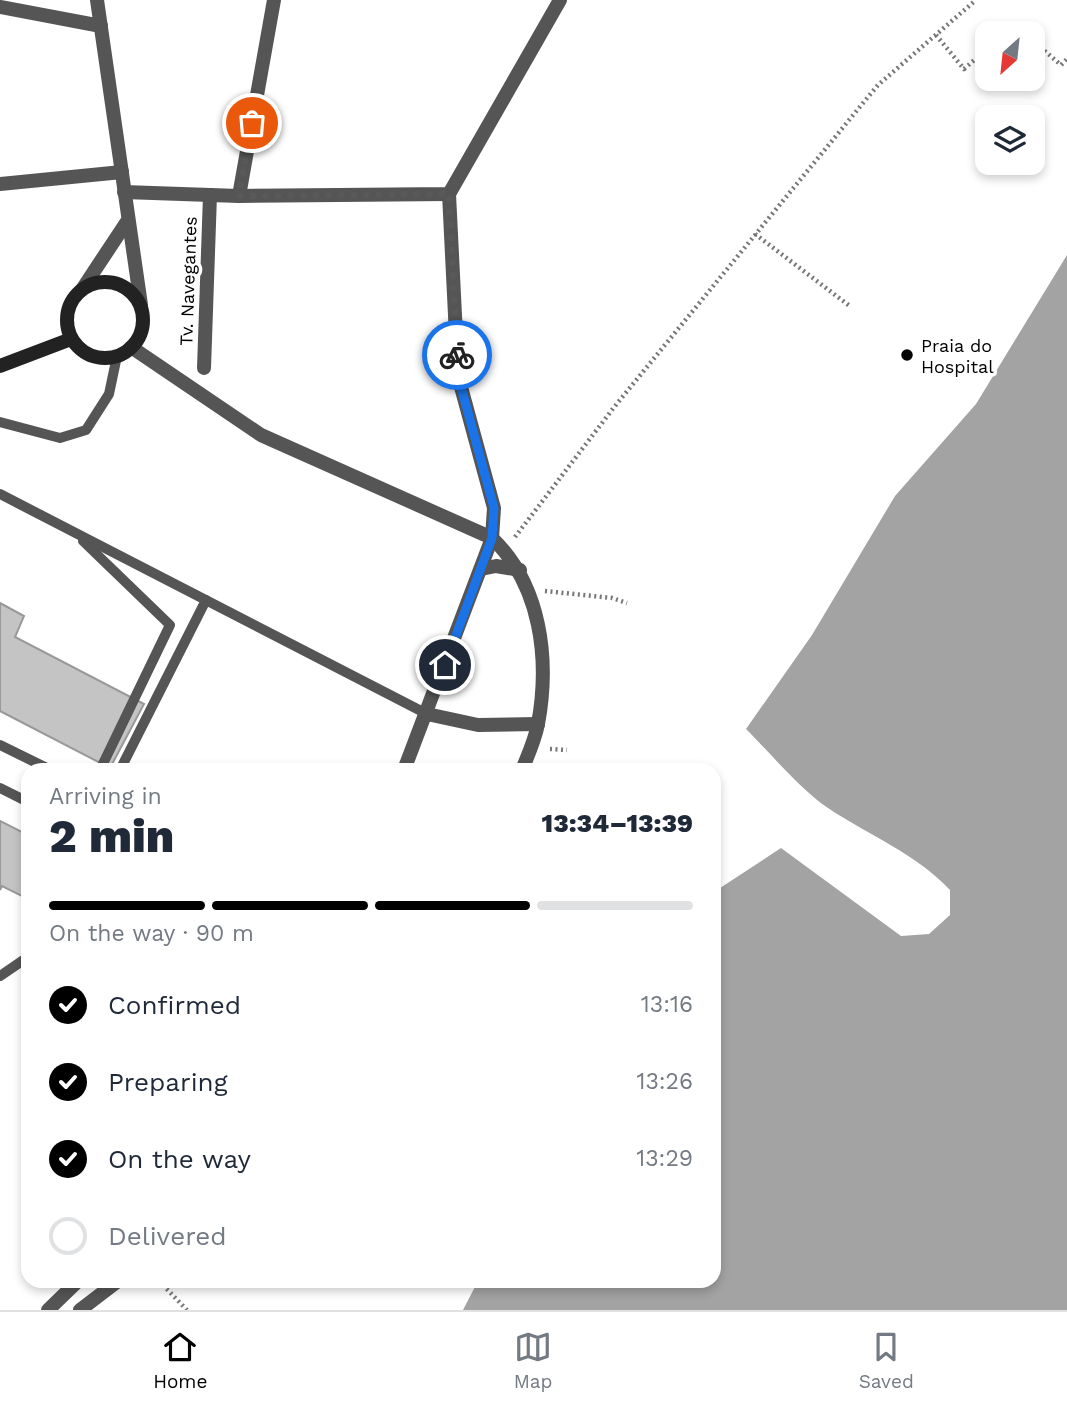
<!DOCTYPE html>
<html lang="en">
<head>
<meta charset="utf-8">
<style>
  :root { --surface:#fff; --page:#f6f6f7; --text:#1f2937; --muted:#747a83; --line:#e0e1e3; --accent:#000 }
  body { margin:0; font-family:"Work Sans",sans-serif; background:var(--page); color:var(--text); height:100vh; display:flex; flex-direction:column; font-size:26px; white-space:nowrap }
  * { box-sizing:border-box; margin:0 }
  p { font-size:23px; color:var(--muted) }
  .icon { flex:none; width:38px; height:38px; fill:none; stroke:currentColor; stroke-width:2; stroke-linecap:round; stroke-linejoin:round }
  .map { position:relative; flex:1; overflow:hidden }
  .side { position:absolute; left:21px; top:763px; width:700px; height:525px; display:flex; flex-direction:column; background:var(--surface); border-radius:21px; box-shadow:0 4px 10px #0003 }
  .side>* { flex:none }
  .needle { width:46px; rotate:207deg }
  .fabs { position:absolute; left:975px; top:21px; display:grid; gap:14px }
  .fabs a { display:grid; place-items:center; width:70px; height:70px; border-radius:14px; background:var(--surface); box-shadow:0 4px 10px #0003; font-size:35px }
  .pin { position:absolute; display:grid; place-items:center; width:60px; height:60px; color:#fff; margin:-30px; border:4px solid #fff; border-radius:50%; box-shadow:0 2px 7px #0007 }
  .courier { position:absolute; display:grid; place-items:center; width:70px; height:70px; margin:-35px; border:5px solid #1a73e8; border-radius:50%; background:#fff; color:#222; box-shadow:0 2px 9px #0007 }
  .summary em { font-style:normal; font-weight:800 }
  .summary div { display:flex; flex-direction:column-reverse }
  .summary { display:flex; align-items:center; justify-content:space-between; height:119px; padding:0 28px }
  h1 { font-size:46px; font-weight:800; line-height:52px }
  .bar { display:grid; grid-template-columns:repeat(4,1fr); gap:10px 7px; align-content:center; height:84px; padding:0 28px }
  .bar i { height:9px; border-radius:5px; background:var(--line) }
  .bar .on { background:var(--accent) }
  .bar p { grid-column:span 4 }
  ol { padding:0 28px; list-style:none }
  li { display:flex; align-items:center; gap:21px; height:77px }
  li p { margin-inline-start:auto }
  li .icon { padding:7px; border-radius:50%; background:var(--accent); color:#fff; stroke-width:4 }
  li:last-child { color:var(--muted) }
  li i { width:38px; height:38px; border:4px solid var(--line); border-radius:50% }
  .dock { display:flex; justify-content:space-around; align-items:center; height:98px; border-top:2px solid var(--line); background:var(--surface); font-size:19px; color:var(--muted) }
  .dock a { display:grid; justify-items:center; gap:4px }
  .dock .on { color:var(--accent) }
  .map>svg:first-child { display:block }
  .water { fill:#a3a3a3 }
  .building { fill:#c4c4c4; stroke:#999; stroke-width:2 }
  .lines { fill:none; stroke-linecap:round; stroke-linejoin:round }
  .path { stroke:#777; stroke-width:4.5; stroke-dasharray:2 3.5; stroke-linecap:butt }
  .lane { stroke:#555; stroke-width:10 }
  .street { stroke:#555; stroke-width:14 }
  .secondary { stroke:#222; stroke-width:14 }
  .done { stroke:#595959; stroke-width:7; stroke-dasharray:0 12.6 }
  .route { stroke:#1a73e8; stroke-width:9 }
  .poi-dot { fill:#000; stroke:#fff; stroke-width:2.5 }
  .labels { text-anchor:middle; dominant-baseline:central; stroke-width:7; stroke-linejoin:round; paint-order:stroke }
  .street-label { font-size:18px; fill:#000; stroke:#fff }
  .poi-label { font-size:18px; fill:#000; stroke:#fff; text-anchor:start }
</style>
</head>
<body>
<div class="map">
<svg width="1067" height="1310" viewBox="0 0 1067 1310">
  <rect width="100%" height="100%" fill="#fff"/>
  <!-- water -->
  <path class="water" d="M1067,255V1310H463L478,1281H714V892L781,848L901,936L929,934L950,915V890C915,853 870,836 828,808C801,790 770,753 746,729L812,635L895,496L976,404Z"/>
  <!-- building -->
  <g class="building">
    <polygon points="0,603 24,616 15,637 144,704 110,768 0,711"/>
    <polygon points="0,821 28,835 28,899 2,886 0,890"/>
  </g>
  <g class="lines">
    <!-- path -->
    <g class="path">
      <polyline points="1009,33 1018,27 1025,33"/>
      <polyline points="936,35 964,69 987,49"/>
      <polyline points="1032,40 1061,65 1067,59"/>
      <polyline points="755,234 851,307"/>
      <polyline points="515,537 615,406 863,103 878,85 976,0"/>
      <polyline points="545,591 612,598 627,603"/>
      <polyline points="550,749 567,750"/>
      <polyline points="159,1281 187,1310"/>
    </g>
    <!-- lane -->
    <g class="lane">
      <polyline points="0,422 60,438 86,430 109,394 117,356"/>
      <polyline points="0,494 427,714"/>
      <polyline points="83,541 170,625 100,770"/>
      <polyline points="0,745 51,770"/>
      <polyline points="120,770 206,600"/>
      <polyline points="0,788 28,802"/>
      <polyline points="0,976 25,959 28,952"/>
    </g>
    <!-- street -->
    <g class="street">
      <polyline points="97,0 141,305"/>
      <polyline points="0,7 101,26"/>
      <polyline points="0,184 122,172"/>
      <polyline points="124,192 239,196 449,194 560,0"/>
      <polyline points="239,196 274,0"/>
      <polyline points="83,288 128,220"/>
      <path d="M131,347L261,435L492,538C541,585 550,659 538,724C535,740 528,755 522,770"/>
      <polyline points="204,368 210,195"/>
      <polyline points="481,569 496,566 520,570"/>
      <polyline points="427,714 478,725 538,724"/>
      <polyline points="404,770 492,538 494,508 458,376 449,194"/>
      <polyline points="48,1310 78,1281"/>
      <polyline points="80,1310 118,1281"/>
    </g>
    <!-- secondary -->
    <g class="secondary">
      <circle cx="105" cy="320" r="38"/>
      <polyline points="0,366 71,339"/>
    </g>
  </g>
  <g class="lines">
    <!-- done -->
    <polyline class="done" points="252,123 239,196 449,194 457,355"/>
    <!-- route -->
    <polyline class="route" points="445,665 492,538 494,508 458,376 457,355"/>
  </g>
  <!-- markers -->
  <circle class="poi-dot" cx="907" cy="355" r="7"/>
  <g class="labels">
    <!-- street labels -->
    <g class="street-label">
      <text transform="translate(188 281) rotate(-88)">Tv. Navegantes</text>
    </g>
    <!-- poi labels -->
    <g class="poi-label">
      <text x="921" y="345">Praia do<tspan x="921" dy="21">Hospital</tspan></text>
    </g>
  </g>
</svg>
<div class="fabs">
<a><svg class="needle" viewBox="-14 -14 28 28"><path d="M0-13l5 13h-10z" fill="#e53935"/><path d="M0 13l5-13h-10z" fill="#747a83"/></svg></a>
<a><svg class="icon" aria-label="layers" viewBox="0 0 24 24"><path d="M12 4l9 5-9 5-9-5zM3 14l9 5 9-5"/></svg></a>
</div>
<div class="pin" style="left:252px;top:123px;background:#ea580c"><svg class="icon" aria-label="bag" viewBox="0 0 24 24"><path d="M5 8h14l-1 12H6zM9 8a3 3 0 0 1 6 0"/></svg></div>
<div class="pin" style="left:445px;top:665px;background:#1f2937"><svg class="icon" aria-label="home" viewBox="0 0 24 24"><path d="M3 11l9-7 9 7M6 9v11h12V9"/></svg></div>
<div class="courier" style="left:457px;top:355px"><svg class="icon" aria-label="bike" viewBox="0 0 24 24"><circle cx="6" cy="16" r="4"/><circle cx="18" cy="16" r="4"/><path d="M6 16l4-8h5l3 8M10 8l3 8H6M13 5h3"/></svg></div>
<section class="side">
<div class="summary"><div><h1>2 min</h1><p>Arriving in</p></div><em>13:34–13:39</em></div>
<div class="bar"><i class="on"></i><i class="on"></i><i class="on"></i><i></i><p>On the way · 90 m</p></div>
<ol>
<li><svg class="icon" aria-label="check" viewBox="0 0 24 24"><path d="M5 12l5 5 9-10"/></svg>Confirmed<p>13:16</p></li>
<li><svg class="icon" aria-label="check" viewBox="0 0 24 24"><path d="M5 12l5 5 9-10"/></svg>Preparing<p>13:26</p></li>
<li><svg class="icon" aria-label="check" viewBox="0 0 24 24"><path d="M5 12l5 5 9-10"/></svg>On the way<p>13:29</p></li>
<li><i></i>Delivered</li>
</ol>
</section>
</div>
<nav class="dock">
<a class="on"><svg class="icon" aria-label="home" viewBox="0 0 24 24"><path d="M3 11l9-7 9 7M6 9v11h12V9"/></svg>Home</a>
<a><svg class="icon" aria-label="map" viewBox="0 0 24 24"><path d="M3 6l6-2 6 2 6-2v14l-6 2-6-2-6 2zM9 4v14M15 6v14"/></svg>Map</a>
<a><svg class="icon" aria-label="saved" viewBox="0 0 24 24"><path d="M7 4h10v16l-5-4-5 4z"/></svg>Saved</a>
</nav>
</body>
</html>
